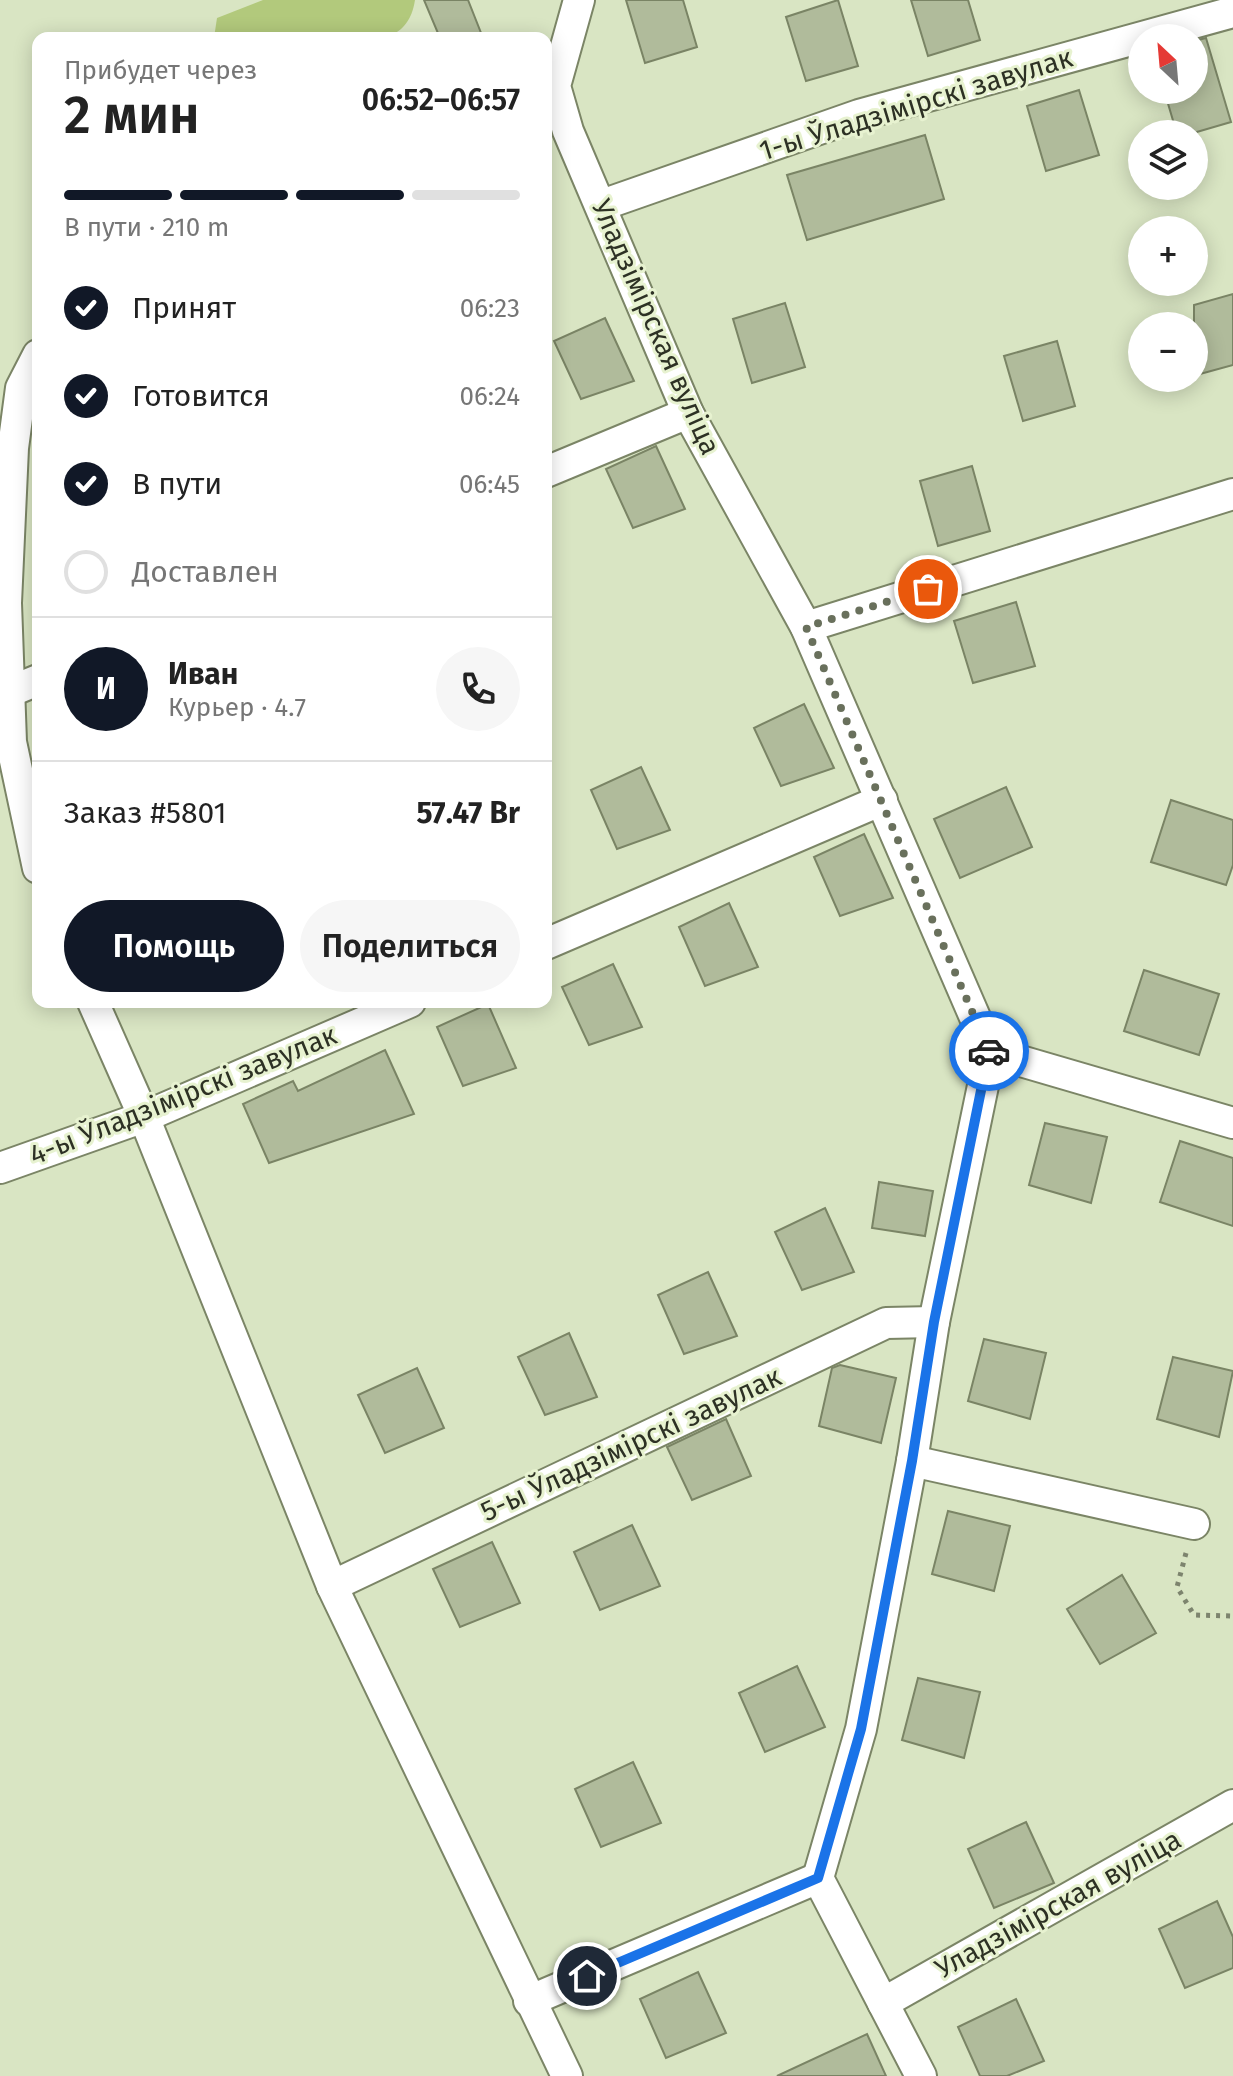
<!DOCTYPE html>
<html lang="ru">
<head>
<meta charset="utf-8">
<style>
  :root { --surface:#fff; --page:#f6f6f6; --text:#222; --muted:#767676; --line:#e0e0e0; --accent:#111827 }
  body { margin:0; font-family:"Fira Sans",sans-serif; background:var(--page); color:var(--text); height:100vh; display:flex; flex-direction:column; font-size:30px; white-space:nowrap }
  * { box-sizing:border-box; margin:0 }
  p { font-size:26px; color:var(--muted) }
  .icon { flex:none; width:44px; height:44px; fill:none; stroke:currentColor; stroke-width:2; stroke-linecap:round; stroke-linejoin:round }
  .map { position:relative; flex:1; overflow:hidden }
  .drawer { position:absolute; left:32px; top:32px; width:520px; height:976px; display:flex; flex-direction:column; background:var(--surface); border-radius:16px; box-shadow:0 4px 20px #0003 }
  .drawer>* { flex:none }
  .needle { width:52px; rotate:334deg }
  .controls { position:absolute; left:1128px; top:24px; display:grid; gap:16px }
  .controls a { display:grid; place-items:center; width:80px; height:80px; border-radius:50%; background:var(--surface); box-shadow:0 4px 20px #0003; font-size:40px }
  .pin { position:absolute; display:grid; place-items:center; width:68px; height:68px; color:#fff; margin:-34px; border:4px solid #fff; border-radius:50%; box-shadow:0 2px 8px #0007 }
  .courier { position:absolute; display:grid; place-items:center; width:80px; height:80px; margin:-40px; border:6px solid #1a73e8; border-radius:50%; background:#fff; color:#222; box-shadow:0 2px 10px #0007 }
  .summary em { font-style:normal; font-weight:600 }
  .summary div { display:flex; flex-direction:column-reverse }
  .summary { display:flex; align-items:center; justify-content:space-between; height:136px; padding:0 32px }
  h1 { font-size:52px; font-weight:600; line-height:60px }
  .bar { display:grid; grid-template-columns:repeat(4,1fr); gap:12px 8px; align-content:center; height:96px; padding:0 32px }
  .bar i { height:10px; border-radius:6px; background:var(--line) }
  .bar .selected { background:var(--accent) }
  .bar p { grid-column:span 4 }
  .line { display:flex; align-items:center; gap:20px; padding:0 32px; border-top:2px solid var(--line) }
  .line div { flex:1 }
  .round { display:grid; place-items:center; flex:none; width:84px; height:84px; border-radius:42px; background:var(--page) }
  ol { padding:0 32px; list-style:none }
  li { display:flex; align-items:center; gap:24px; height:88px }
  li p { margin-inline-start:auto }
  li .icon { padding:8px; border-radius:50%; background:var(--accent); color:#fff; stroke-width:4 }
  li:last-child { color:var(--muted) }
  li i { width:44px; height:44px; border:4px solid var(--line); border-radius:50% }
  .button { display:flex; gap:16px; margin-top:auto; padding:16px 32px }
  .button a { flex:1; height:92px; border-radius:48px; background:var(--accent); color:#fff; font-size:32px; font-weight:600; line-height:92px; text-align:center }
  .button a+a { background:var(--page); color:var(--text) }
  .map>svg:first-child { display:block }
  .water { fill:#b2c97c }
  .building { fill:#b0bb9b; stroke:#7a8465; stroke-width:2 }
  .lines { fill:none; stroke-linecap:round; stroke-linejoin:round }
  .minor-casing { stroke:#7b8566; stroke-width:34 }
  .path { stroke:#7d846e; stroke-width:5; stroke-dasharray:4 6; stroke-linecap:butt }
  .minor { stroke:#fff; stroke-width:30 }
  .done { stroke:#69705c; stroke-width:8; stroke-dasharray:0 14.4 }
  .route { stroke:#1a73e8; stroke-width:10 }
  .labels { text-anchor:middle; dominant-baseline:central; stroke-width:6; stroke-linejoin:round; paint-order:stroke }
  .street-label { font-size:28px; fill:#2d3124; stroke:#e7f2d0 }
</style>
</head>
<body>
<div class="map">
<svg width="1233" height="2076" viewBox="0 0 1233 2076">
  <rect width="100%" height="100%" fill="#d9e5c3"/>
  <!-- water -->
  <path class="water" d="M263,0H415C412,19 404,31 385,38H214L217,18Z"/>
  <!-- building -->
  <g class="building">
    <polygon points="424,0 468,0 483,38 440,38"/>
    <polygon points="626,0 683,0 697,47 645,63"/>
    <polygon points="838,0 858,66 806,81 786,17"/>
    <polygon points="911,0 968,0 980,40 928,56"/>
    <polygon points="1206,38 1231,122 1190,134 1177,134 1164,90 1194,90 1194,41"/>
    <polygon points="1079,90 1099,155 1046,171 1027,106"/>
    <polygon points="925,135 944,199 807,240 787,175"/>
    <polygon points="1233,294 1233,365 1200,374 1194,354 1194,305"/>
    <polygon points="785,303 805,367 752,383 733,319"/>
    <polygon points="605,318 634,381 581,399 554,341"/>
    <polygon points="1057,341 1075,406 1023,421 1004,356"/>
    <polygon points="656,446 685,509 633,528 606,469"/>
    <polygon points="972,466 990,531 938,546 920,481"/>
    <polygon points="1016,602 1035,666 973,683 954,621"/>
    <polygon points="804,704 834,768 781,786 754,728"/>
    <polygon points="641,767 670,830 617,849 591,790"/>
    <polygon points="1006,787 1032,847 960,878 934,819"/>
    <polygon points="1171,800 1233,820 1233,865 1226,885 1151,862"/>
    <polygon points="864,834 893,898 840,916 814,857"/>
    <polygon points="729,903 758,967 705,986 679,927"/>
    <polygon points="613,964 642,1027 589,1045 562,987"/>
    <polygon points="1144,970 1219,994 1199,1055 1124,1031"/>
    <polygon points="488,1004 516,1068 463,1086 437,1027"/>
    <polygon points="385,1050 414,1114 269,1163 243,1104 293,1081 298,1091"/>
    <polygon points="1045,1123 1107,1137 1091,1203 1029,1185"/>
    <polygon points="1180,1141 1233,1158 1233,1226 1160,1202"/>
    <polygon points="879,1182 933,1191 925,1236 872,1228"/>
    <polygon points="825,1208 854,1272 802,1290 775,1232"/>
    <polygon points="708,1272 737,1336 684,1354 658,1295"/>
    <polygon points="569,1333 597,1397 545,1415 518,1357"/>
    <polygon points="984,1339 1046,1353 1030,1419 968,1401"/>
    <polygon points="1173,1357 1233,1371 1219,1437 1157,1419"/>
    <polygon points="840,1365 896,1378 881,1443 819,1426 832,1368"/>
    <polygon points="417,1368 444,1428 385,1453 358,1395"/>
    <polygon points="726,1419 751,1476 692,1500 667,1447"/>
    <polygon points="948,1511 1010,1526 994,1591 932,1574"/>
    <polygon points="632,1525 660,1586 600,1610 574,1552"/>
    <polygon points="492,1542 520,1603 460,1627 433,1569"/>
    <polygon points="1122,1575 1156,1633 1100,1664 1067,1609"/>
    <polygon points="797,1666 825,1727 765,1752 739,1693"/>
    <polygon points="918,1678 980,1692 964,1758 902,1740"/>
    <polygon points="633,1762 661,1823 601,1847 575,1789"/>
    <polygon points="1026,1822 1054,1883 994,1908 968,1849"/>
    <polygon points="1217,1901 1233,1937 1233,1968 1185,1988 1159,1929"/>
    <polygon points="698,1972 726,2033 666,2058 640,1999"/>
    <polygon points="1016,1999 1044,2061 1007,2076 980,2076 958,2027"/>
    <polygon points="867,2034 886,2076 777,2076"/>
  </g>
  <g class="lines">
    <!-- minor casing -->
    <g class="minor-casing">
      <g id="minor">
        <polyline points="579,0 555,86 568,131 688,413 806,627 990,1052 934,1322 912,1461 861,1729 818,1878 921,2076"/>
        <polyline points="602,205 859,115 1233,12"/>
        <polyline points="38,355 21,388 13,448 6,603 11,742 38,868"/>
        <polyline points="546,472 688,413"/>
        <polyline points="806,627 1233,494"/>
        <polyline points="9,692 38,680"/>
        <polyline points="546,944 882,800"/>
        <polyline points="93,1002 144,1117 332,1586 567,2076"/>
        <polyline points="990,1052 1233,1123"/>
        <polyline points="0,1168 144,1117 410,1002"/>
        <polyline points="912,1461 1194,1524"/>
        <polyline points="332,1586 886,1323 934,1322"/>
        <polyline points="529,2001 818,1878"/>
        <polyline points="883,2003 1233,1805"/>
      </g>
    </g>
    <!-- path -->
    <polyline class="path" points="1186,1553 1177,1587 1194,1615 1233,1616"/>
    <!-- minor -->
    <use href="#minor" class="minor"/>
  </g>
  <g class="lines">
    <!-- done -->
    <polyline class="done" points="928,589 806,627 989,1051"/>
    <!-- route -->
    <polyline class="route" points="587,1976 818,1878 861,1729 912,1461 934,1322 989,1051"/>
  </g>
  <g class="labels">
    <!-- street labels -->
    <g class="street-label">
      <text transform="translate(916 104) rotate(-17)">1-ы Ўладзімірскі завулак</text>
      <text transform="translate(656 327) rotate(66)">Уладзімірская вуліца</text>
      <text transform="translate(183 1095) rotate(-22)">4-ы Ўладзімірскі завулак</text>
      <text transform="translate(631 1444) rotate(-25)">5-ы Ўладзімірскі завулак</text>
      <text transform="translate(1058 1904) rotate(-29)">Уладзімірская вуліца</text>
    </g>
  </g>
</svg>
<div class="controls">
<a><svg class="needle" viewBox="-14 -14 28 28"><path d="M0-13l5 13h-10z" fill="#e53935"/><path d="M0 13l5-13h-10z" fill="#767676"/></svg></a>
<a><svg class="icon" aria-label="layers" viewBox="0 0 24 24"><path d="M12 4l9 5-9 5-9-5zM3 14l9 5 9-5"/></svg></a>
<a>+</a>
<a>−</a>
</div>
<div class="pin" style="left:928px;top:589px;background:#ea580c"><svg class="icon" aria-label="bag" viewBox="0 0 24 24"><path d="M5 8h14l-1 12H6zM9 8a3 3 0 0 1 6 0"/></svg></div>
<div class="pin" style="left:587px;top:1976px;background:#1f2937"><svg class="icon" aria-label="home" viewBox="0 0 24 24"><path d="M3 11l9-7 9 7M6 9v11h12V9"/></svg></div>
<div class="courier" style="left:989px;top:1051px"><svg class="icon" aria-label="car" viewBox="0 0 24 24"><path d="M5 17H2v-5l4-1 3-4h7l3 4 3 1v5h-3M9 17h6M6 11h13"/><circle cx="7" cy="17" r="2"/><circle cx="17" cy="17" r="2"/></svg></div>
<section class="drawer">
<div class="summary"><div><h1>2 мин</h1><p>Прибудет через</p></div><em>06:52–06:57</em></div>
<div class="bar"><i class="selected"></i><i class="selected"></i><i class="selected"></i><i></i><p>В пути · 210 m</p></div>
<ol>
<li><svg class="icon" aria-label="check" viewBox="0 0 24 24"><path d="M5 12l5 5 9-10"/></svg>Принят<p>06:23</p></li>
<li><svg class="icon" aria-label="check" viewBox="0 0 24 24"><path d="M5 12l5 5 9-10"/></svg>Готовится<p>06:24</p></li>
<li><svg class="icon" aria-label="check" viewBox="0 0 24 24"><path d="M5 12l5 5 9-10"/></svg>В пути<p>06:45</p></li>
<li><i></i>Доставлен</li>
</ol>
<div class="line" style="height:144px"><b class="round" style="background:var(--accent);color:#fff">И</b><div><b>Иван</b><p>Курьер · 4.7</p></div><a class="round"><svg class="icon" aria-label="phone" viewBox="0 0 24 24"><path d="M5 4h4l2 5-3 2q2 4 5 5l2-3 5 2v4C11 20 4 13 5 4z"/></svg></a></div>
<div class="line" style="height:104px"><div>Заказ #5801</div><b>57.47 Br</b></div>
<div class="button"><a>Помощь</a><a>Поделиться</a></div>
</section>
</div>
</body>
</html>
